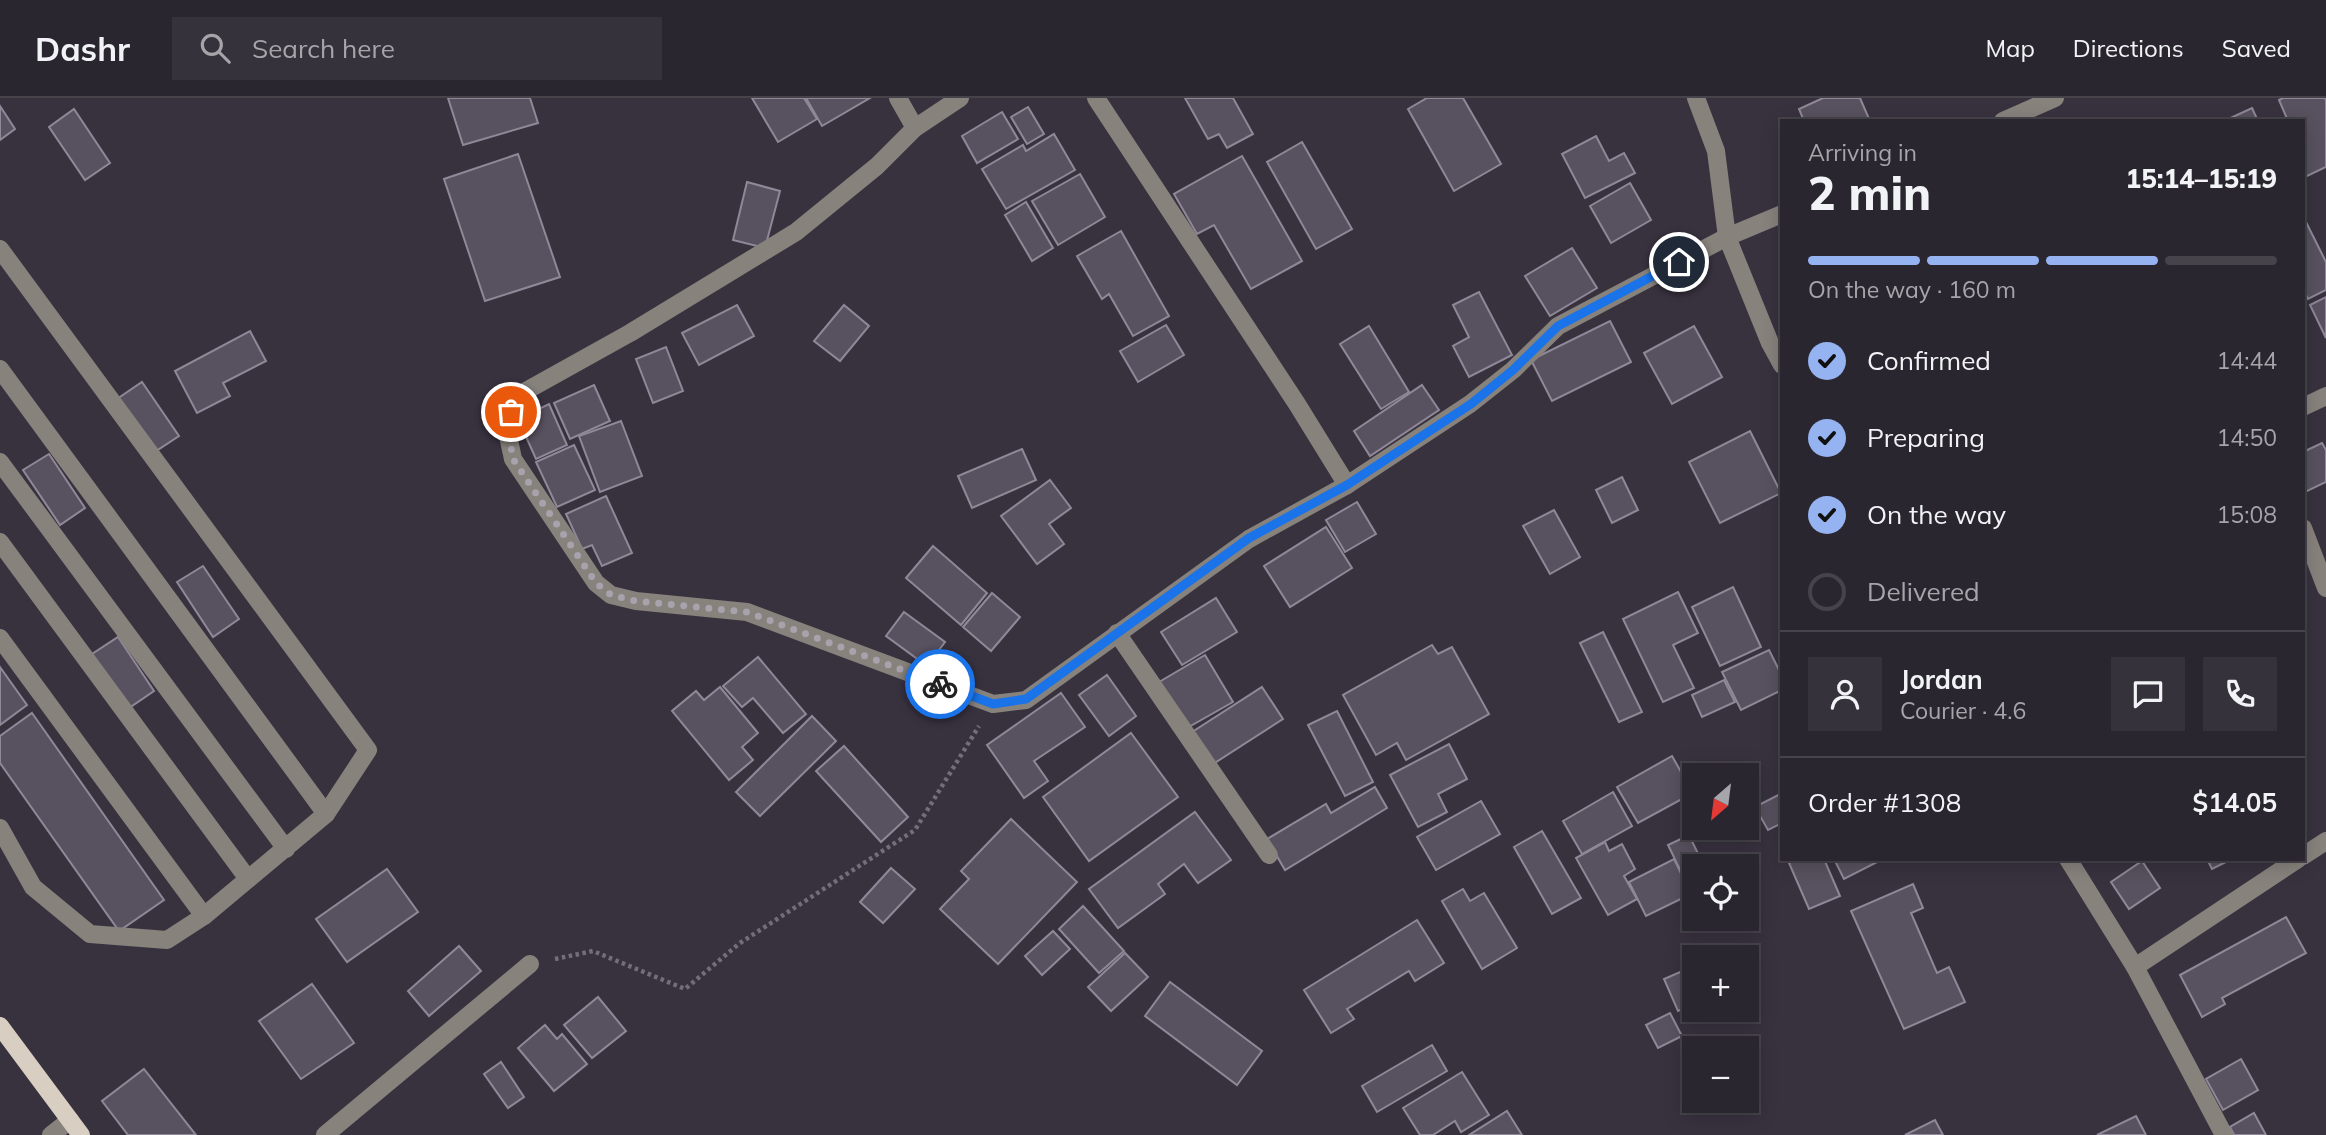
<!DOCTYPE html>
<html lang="en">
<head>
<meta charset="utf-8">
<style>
  :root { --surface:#2a262f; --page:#36323b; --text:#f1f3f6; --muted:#a5a5aa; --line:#46434b; --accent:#95b2f1 }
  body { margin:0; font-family:Mulish,sans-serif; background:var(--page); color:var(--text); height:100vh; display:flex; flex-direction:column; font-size:26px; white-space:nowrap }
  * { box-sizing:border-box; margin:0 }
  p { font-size:23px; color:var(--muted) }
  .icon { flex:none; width:38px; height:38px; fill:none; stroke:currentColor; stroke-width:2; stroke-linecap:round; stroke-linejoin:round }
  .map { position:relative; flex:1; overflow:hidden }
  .panel { position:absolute; left:1780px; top:21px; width:525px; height:742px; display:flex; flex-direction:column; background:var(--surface); border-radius:0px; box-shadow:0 4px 18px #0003,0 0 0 2px var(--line) }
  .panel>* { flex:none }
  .needle { width:46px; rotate:208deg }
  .tools { position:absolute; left:1682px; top:665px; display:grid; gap:14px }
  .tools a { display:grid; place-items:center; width:77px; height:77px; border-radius:0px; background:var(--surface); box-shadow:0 4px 18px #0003,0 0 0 2px var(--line); font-size:35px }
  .pin { position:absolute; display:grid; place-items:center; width:60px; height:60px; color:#fff; margin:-30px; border:4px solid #fff; border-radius:50%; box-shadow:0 2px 7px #0007 }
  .courier { position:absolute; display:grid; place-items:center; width:70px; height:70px; margin:-35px; border:5px solid #1a73e8; border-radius:50%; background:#fff; color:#222; box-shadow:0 2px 9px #0007 }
  .overview em { font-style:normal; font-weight:800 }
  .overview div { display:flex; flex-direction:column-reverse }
  .overview { display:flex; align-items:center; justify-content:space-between; height:119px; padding:0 28px }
  h1 { font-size:46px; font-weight:800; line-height:52px }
  .bar { display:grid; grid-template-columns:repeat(4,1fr); gap:10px 7px; align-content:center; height:84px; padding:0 28px }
  .bar i { height:9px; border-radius:5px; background:var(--line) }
  .bar .selected { background:var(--accent) }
  .bar p { grid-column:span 4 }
  .line { display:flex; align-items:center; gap:18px; padding:0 28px; border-top:2px solid var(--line) }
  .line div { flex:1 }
  .round { display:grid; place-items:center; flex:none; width:74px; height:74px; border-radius:0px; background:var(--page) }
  ol { padding:0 28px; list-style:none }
  li { display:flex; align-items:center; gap:21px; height:77px }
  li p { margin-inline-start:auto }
  li .icon { padding:7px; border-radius:50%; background:var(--accent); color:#111; stroke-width:4 }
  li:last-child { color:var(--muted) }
  li i { width:38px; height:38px; border:4px solid var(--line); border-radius:50% }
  header { display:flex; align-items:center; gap:42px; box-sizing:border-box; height:98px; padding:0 35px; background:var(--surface); border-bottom:2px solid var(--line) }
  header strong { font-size:33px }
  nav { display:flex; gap:38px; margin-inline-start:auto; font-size:24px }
  .search { width:490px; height:63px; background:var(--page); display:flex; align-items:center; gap:18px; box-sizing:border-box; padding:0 24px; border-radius:0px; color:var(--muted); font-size:26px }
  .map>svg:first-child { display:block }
  .building { fill:#58515f; stroke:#908898; stroke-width:2 }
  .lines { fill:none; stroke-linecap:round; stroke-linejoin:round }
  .path { stroke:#736e79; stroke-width:4.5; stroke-dasharray:3.5 3.5; stroke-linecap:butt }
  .minor { stroke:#87827c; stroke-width:18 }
  .major { stroke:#d9cec2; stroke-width:18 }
  .done { stroke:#a7a2ac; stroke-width:7; stroke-dasharray:0 12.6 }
  .route { stroke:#1a73e8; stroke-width:9 }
</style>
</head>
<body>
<header>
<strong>Dashr</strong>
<div class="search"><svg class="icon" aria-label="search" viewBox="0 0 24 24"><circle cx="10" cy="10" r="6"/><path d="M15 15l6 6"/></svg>Search here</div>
<nav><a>Map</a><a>Directions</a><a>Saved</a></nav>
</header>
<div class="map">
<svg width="2326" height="1037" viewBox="0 0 2326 1037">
  <rect width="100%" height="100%" fill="#38323f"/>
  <!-- building -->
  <g class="building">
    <polygon points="448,0 530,0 538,25 463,47"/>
    <polygon points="752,0 804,0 817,21 778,44"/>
    <polygon points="806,0 870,0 822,28"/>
    <polygon points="1185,0 1233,0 1253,36 1227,50 1219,36 1208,41"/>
    <polygon points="1427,0 1463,0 1501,66 1454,93 1408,11"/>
    <polygon points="1823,0 1860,0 1870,23 1804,23 1799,11"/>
    <polygon points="2283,0 2325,0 2326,3 2326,69 2303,80 2303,23 2288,23 2279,2"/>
    <polygon points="0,8 15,31 0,42"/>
    <polygon points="1028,9 1044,36 1027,46 1011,19"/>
    <polygon points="2252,10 2258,23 2224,23"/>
    <polygon points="74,11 110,65 85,82 49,29"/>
    <polygon points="1002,14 1018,41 977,65 962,38"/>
    <polygon points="1054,36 1075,72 1006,111 982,71 1023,47 1026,53"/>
    <polygon points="1596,38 1609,63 1624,55 1635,75 1585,100 1562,56"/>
    <polygon points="1302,44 1352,131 1316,151 1267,64"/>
    <polygon points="518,56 560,179 485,203 444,81"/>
    <polygon points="1242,58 1302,163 1251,191 1214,127 1197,136 1174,96"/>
    <polygon points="1080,76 1105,119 1058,147 1032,103"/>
    <polygon points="747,84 780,93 765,150 733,142"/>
    <polygon points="1630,85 1651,122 1611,145 1590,108"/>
    <polygon points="1026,104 1053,150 1032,163 1005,117"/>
    <polygon points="2306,124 2326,164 2326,192 2308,201 2303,191 2303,125"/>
    <polygon points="1121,133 1169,218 1133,238 1109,196 1102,201 1077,158"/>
    <polygon points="1572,150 1597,190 1550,218 1525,178"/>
    <polygon points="1479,194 1512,257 1469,279 1453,248 1469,239 1453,207"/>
    <polygon points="2326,199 2326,240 2310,207"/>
    <polygon points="737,207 754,238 699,267 682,235"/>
    <polygon points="844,207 869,228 840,263 814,243"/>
    <polygon points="1610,223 1631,264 1552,303 1531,262"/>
    <polygon points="1166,227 1184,257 1138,284 1120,253"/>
    <polygon points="1369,228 1409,294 1381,311 1340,246"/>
    <polygon points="1694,228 1722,279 1672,306 1644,255"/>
    <polygon points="250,233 266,263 223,285 230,298 197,315 175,273"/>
    <polygon points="666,249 683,293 653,305 636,261"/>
    <polygon points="142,284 179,338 153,355 117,301"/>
    <polygon points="594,287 610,323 570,341 554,305"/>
    <polygon points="1422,287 1439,312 1370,358 1354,333"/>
    <polygon points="549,306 567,347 536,361 518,321"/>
    <polygon points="621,323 642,378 600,394 579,338"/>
    <polygon points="1750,333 1781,395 1720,425 1689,364"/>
    <polygon points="2322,345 2326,352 2326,384 2303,395 2303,354"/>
    <polygon points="574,347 595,392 557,409 536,364"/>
    <polygon points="1022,351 1036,382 972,410 958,378"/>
    <polygon points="49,356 85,410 60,427 23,372"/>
    <polygon points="1622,379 1638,412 1612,425 1596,392"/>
    <polygon points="1050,382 1071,410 1049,426 1064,446 1037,466 1001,418"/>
    <polygon points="606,398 632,455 602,468 592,447 582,451 566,416"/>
    <polygon points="1357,404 1376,436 1345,454 1326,422"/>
    <polygon points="1554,412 1580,459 1550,476 1523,428"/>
    <polygon points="1326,429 1352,470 1290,509 1264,468"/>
    <polygon points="933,448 987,495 961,527 906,480"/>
    <polygon points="203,468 239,521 213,539 177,484"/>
    <polygon points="1733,489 1761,549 1720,568 1692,509"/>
    <polygon points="1678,494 1698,535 1673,547 1694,590 1663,604 1623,521"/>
    <polygon points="992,495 1020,519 991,553 963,529"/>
    <polygon points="1216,500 1237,534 1182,567 1161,534"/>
    <polygon points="904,514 945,544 927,568 886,538"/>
    <polygon points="1603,534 1642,614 1619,624 1580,545"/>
    <polygon points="118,539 154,593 129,610 92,556"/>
    <polygon points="1432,547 1438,556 1452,549 1489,616 1406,662 1397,645 1376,657 1343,597"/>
    <polygon points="1769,552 1782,578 1782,592 1741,612 1722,574"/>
    <polygon points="1205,557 1233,604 1187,630 1159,584"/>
    <polygon points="758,559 806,616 783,635 753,600 742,609 723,588"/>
    <polygon points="0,569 27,607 0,627"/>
    <polygon points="1107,577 1136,618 1109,638 1079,597"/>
    <polygon points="1724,582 1735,604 1702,619 1692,597"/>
    <polygon points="720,589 758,635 742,649 753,662 729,682 672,613 696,593 704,602"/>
    <polygon points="1262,589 1283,621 1210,668 1189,636"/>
    <polygon points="1061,595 1085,629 1034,663 1048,683 1024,700 987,647"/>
    <polygon points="1337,613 1373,684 1345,698 1308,627"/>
    <polygon points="32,615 164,802 119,833 0,665 0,638"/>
    <polygon points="812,618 836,643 760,718 736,694"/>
    <polygon points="1131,635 1178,699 1089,763 1043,699"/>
    <polygon points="1449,646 1467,681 1438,696 1447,714 1418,729 1390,677"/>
    <polygon points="844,648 908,719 881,744 816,673"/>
    <polygon points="1672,658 1693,695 1638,725 1617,689"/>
    <polygon points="1375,689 1387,710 1285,772 1267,741 1326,706 1331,715"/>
    <polygon points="1613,694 1632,728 1582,756 1563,723"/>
    <polygon points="1782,695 1782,725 1768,732 1755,709"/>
    <polygon points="1481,703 1500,736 1436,772 1417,739"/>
    <polygon points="1195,714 1231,762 1198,785 1184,766 1158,786 1165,796 1118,830 1089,791"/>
    <polygon points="1011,721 1077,784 998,866 940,811 969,781 961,773"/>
    <polygon points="1542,733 1581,800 1552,816 1514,749"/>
    <polygon points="1689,737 1704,768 1694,768 1694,778 1685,782 1668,747"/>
    <polygon points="1605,744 1609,753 1622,746 1635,771 1624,778 1637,801 1608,817 1576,760"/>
    <polygon points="1674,761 1691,796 1646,818 1629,784"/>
    <polygon points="1798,761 1824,761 1840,798 1809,811 1789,765"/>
    <polygon points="1834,761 1883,761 1844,781"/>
    <polygon points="2207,761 2232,761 2212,771"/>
    <polygon points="2142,763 2160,790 2129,811 2111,784"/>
    <polygon points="891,770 915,791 883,825 860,804"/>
    <polygon points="387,771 418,814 347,864 316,821"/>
    <polygon points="1913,786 1923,810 1911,815 1937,875 1949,869 1965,904 1904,931 1851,813"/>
    <polygon points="1463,791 1470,803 1484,795 1517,850 1482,871 1442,803"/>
    <polygon points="1083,808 1124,853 1099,875 1059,831"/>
    <polygon points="2286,819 2306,855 2222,900 2225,906 2202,919 2180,877"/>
    <polygon points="1417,822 1444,865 1415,883 1409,873 1347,911 1354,921 1331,935 1304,892"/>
    <polygon points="1053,833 1070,851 1042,877 1025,858"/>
    <polygon points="459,848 481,873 429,918 408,893"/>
    <polygon points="1125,855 1148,879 1111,913 1088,889"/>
    <polygon points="1694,868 1694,906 1678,913 1664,881"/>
    <polygon points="1170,884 1262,953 1237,987 1145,918"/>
    <polygon points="312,886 354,945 301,981 259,923"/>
    <polygon points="598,899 626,933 592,960 564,927"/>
    <polygon points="1670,915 1682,938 1658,950 1646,927"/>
    <polygon points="545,927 557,941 562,936 587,966 554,993 518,950"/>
    <polygon points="1432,947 1447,973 1377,1014 1362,988"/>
    <polygon points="2241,961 2258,992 2223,1012 2206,981"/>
    <polygon points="501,964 524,999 508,1010 484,976"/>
    <polygon points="144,971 196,1037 128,1037 102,1003"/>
    <polygon points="1462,974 1489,1017 1461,1034 1455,1023 1433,1037 1420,1037 1403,1010"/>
    <polygon points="1507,1013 1522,1037 1469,1037"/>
    <polygon points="2254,1015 2266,1037 2234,1037 2230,1029"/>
    <polygon points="2136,1018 2146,1037 2097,1037"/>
    <polygon points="1935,1022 1943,1037 1905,1037"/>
  </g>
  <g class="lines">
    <!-- path -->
    <polyline class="path" points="555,861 593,853 685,891 740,845 915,732 979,628"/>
    <!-- minor -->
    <g class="minor">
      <polyline points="898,0 915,30"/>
      <polyline points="960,0 915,30 877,68 796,134 630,235 524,294 511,314 507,333 513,361 596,485 611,497 636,503 747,514 993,606 1026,602 1249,441 1347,387 1297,306 1096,0"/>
      <polyline points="1696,0 1716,53 1727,139 1770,245 1782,267"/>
      <polyline points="2003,23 2055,0"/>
      <polyline points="0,151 368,652 326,716 204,818 167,842 90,836 33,789 0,730"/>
      <polyline points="0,271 326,716"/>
      <polyline points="2303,309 2326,298"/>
      <polyline points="0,364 286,751"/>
      <polyline points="1347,387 1470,306 1513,272 1558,228 1727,139 1782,116"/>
      <polyline points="2303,430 2326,490"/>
      <polyline points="0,444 248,781"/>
      <polyline points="1117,535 1269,757"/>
      <polyline points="0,540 204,818"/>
      <polyline points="2303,758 2326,743"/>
      <polyline points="2068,761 2135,869 2224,1037"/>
      <polyline points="2135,869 2298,761"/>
      <polyline points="51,1037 70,1022"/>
      <polyline points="325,1037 530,866"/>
    </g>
    <!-- major -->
    <polyline class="major" points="0,928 81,1037"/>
  </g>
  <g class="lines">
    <!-- done -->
    <polyline class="done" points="511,314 508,332 513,361 596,485 611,497 636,503 747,514 940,586"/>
    <!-- route -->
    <polyline class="route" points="940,586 993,606 1026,601 1249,440 1347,387 1471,306 1513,272 1558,228 1679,164"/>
  </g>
</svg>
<div class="tools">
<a><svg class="needle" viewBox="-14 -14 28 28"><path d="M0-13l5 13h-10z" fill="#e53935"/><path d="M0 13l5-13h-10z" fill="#a5a5aa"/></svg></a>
<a><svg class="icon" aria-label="locate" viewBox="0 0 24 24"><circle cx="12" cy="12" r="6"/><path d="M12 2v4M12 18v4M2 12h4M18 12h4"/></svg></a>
<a>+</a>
<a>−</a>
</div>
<div class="pin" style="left:511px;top:314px;background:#ea580c"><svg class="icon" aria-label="bag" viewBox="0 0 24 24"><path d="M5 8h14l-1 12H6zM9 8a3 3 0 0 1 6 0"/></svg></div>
<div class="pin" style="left:1679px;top:164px;background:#1f2937"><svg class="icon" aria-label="home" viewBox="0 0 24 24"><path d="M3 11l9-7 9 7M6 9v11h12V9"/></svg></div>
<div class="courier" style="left:940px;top:586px"><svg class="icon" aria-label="bike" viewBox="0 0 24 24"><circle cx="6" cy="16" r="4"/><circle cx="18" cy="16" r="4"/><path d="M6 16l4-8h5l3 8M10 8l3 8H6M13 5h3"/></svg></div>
<section class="panel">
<div class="overview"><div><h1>2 min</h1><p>Arriving in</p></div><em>15:14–15:19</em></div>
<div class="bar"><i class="selected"></i><i class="selected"></i><i class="selected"></i><i></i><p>On the way · 160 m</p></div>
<ol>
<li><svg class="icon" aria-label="check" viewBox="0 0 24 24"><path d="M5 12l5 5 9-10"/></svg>Confirmed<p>14:44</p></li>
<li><svg class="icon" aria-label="check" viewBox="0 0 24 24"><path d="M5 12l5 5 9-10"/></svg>Preparing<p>14:50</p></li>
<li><svg class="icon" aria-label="check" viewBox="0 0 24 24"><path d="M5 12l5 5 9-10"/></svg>On the way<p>15:08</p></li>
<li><i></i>Delivered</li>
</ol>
<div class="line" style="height:126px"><a class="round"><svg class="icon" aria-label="person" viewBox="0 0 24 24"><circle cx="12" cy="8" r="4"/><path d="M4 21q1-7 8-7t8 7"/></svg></a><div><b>Jordan</b><p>Courier · 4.6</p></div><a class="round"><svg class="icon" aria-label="chat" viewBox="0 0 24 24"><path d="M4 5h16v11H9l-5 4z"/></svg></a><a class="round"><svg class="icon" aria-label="phone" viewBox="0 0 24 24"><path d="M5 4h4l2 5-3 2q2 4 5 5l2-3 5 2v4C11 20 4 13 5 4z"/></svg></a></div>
<div class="line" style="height:91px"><div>Order #1308</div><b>$14.05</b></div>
</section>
</div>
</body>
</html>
